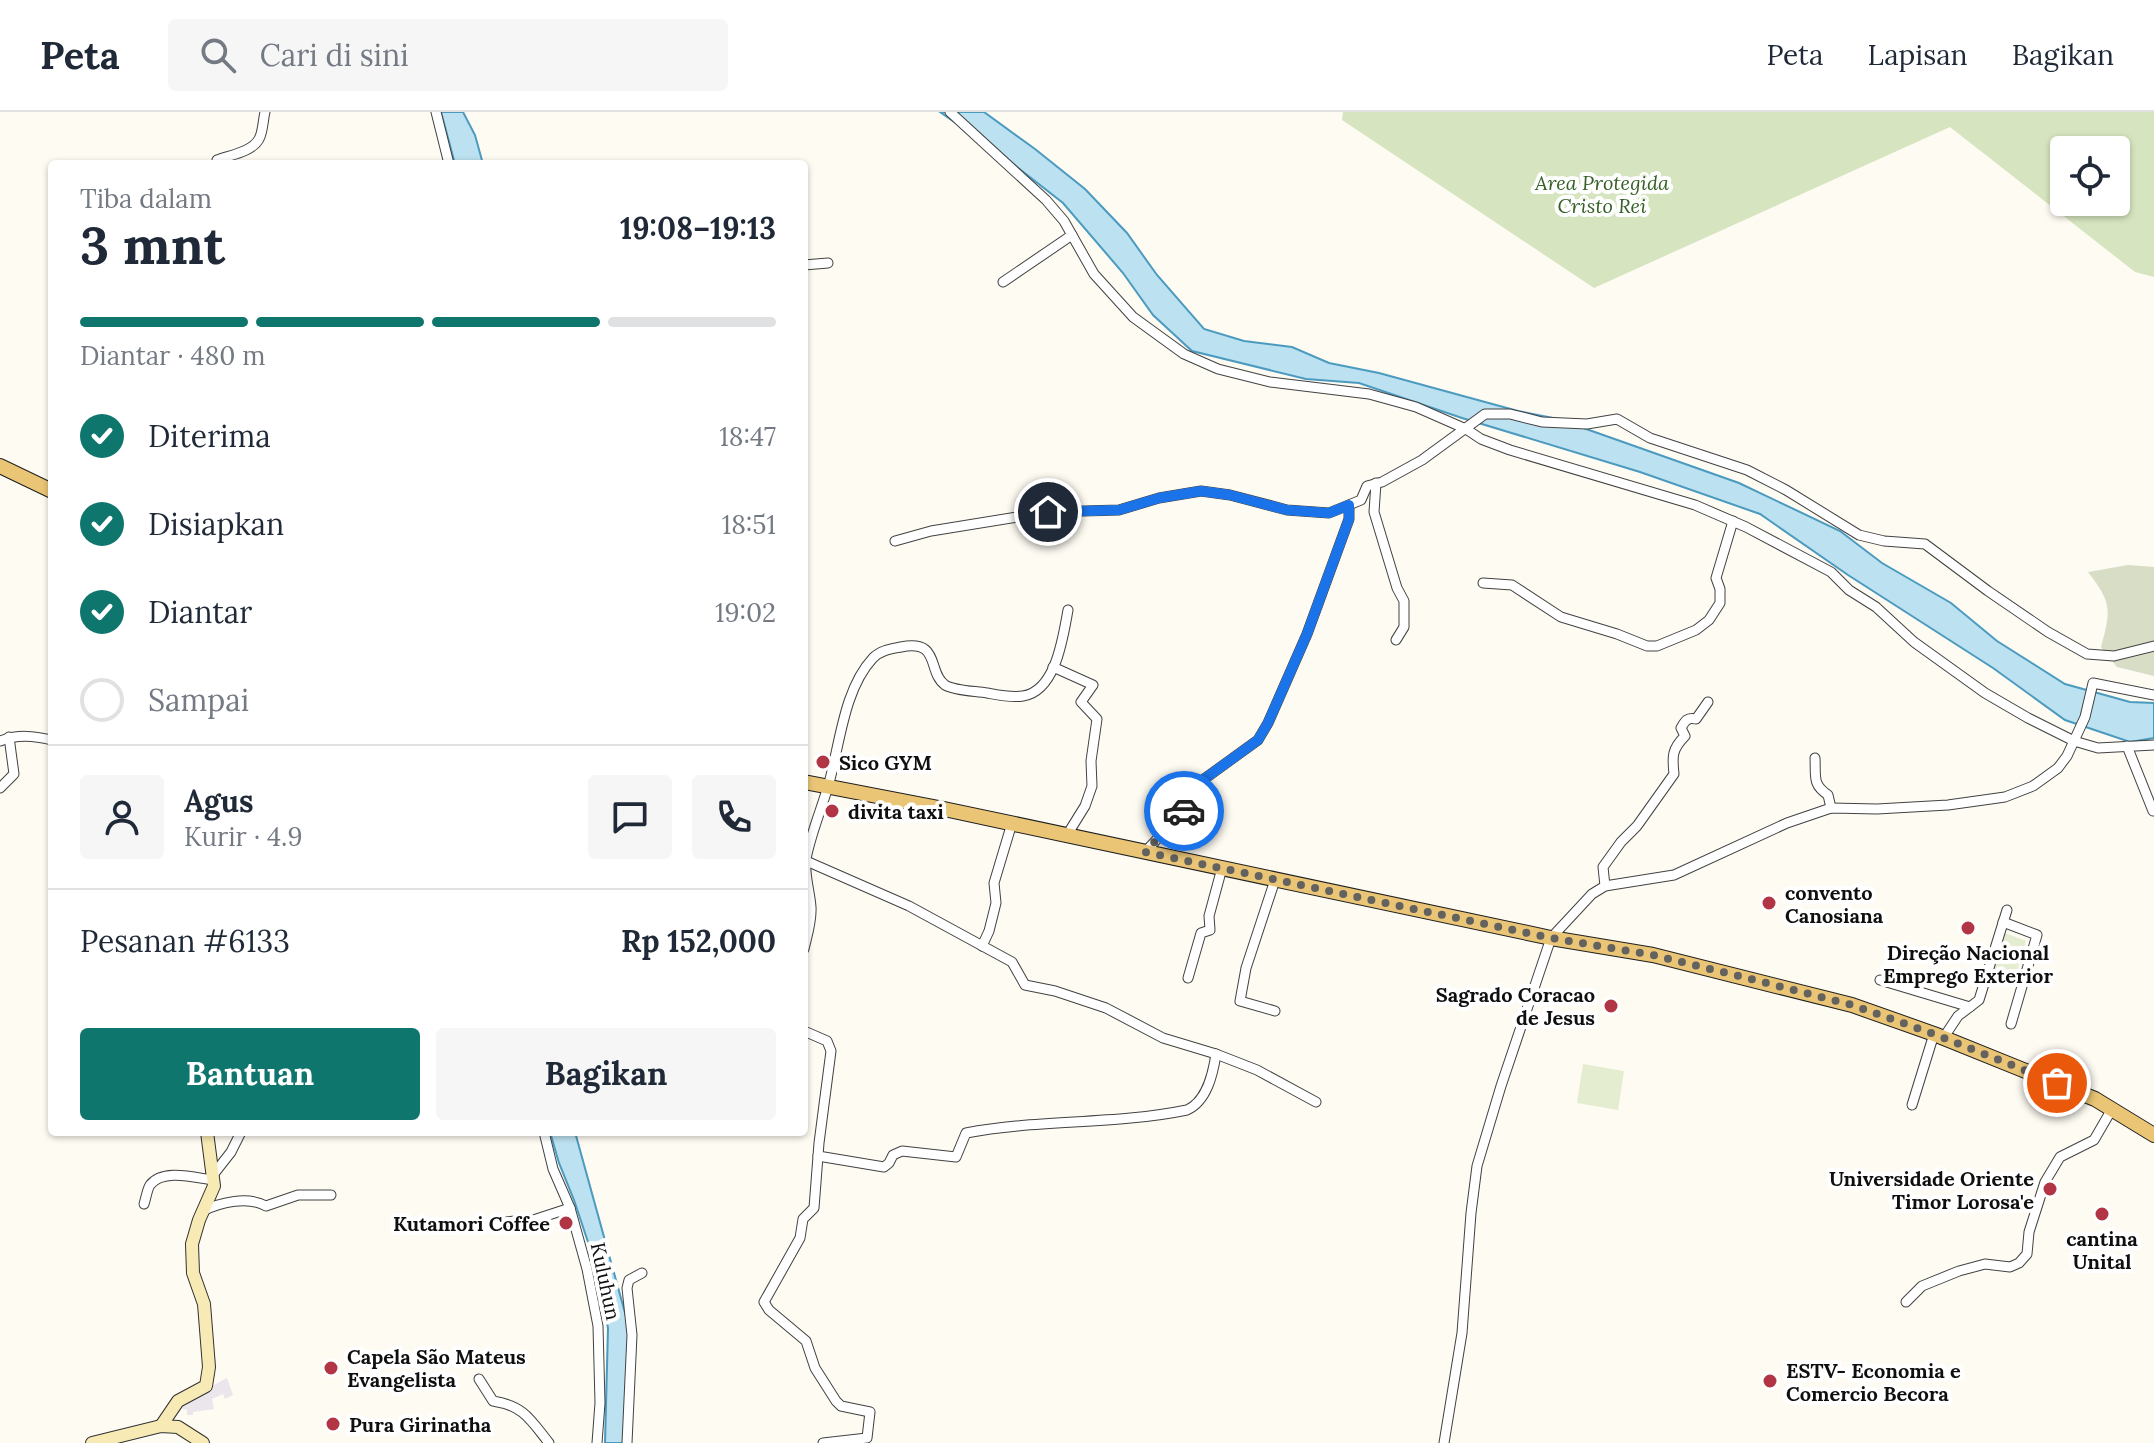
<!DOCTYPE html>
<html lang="id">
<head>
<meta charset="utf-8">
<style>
  :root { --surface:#fff; --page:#f6f6f7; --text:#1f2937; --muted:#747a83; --line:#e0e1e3; --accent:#0f766e }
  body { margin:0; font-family:Lora,serif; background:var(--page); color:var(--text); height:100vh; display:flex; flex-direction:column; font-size:30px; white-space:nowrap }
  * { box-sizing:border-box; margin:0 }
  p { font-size:26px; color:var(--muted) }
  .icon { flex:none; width:44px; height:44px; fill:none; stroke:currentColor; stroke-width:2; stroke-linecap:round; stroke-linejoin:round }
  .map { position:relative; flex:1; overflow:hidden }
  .panel { position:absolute; left:48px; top:48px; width:760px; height:976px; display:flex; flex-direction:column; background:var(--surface); border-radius:8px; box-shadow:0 2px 6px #0004 }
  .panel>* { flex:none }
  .controls { position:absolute; left:2050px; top:24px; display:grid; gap:16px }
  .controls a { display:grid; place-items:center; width:80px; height:80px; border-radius:8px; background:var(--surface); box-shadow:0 2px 6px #0004; font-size:40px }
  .pin { position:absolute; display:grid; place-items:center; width:68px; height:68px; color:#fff; margin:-34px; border:4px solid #fff; border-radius:50%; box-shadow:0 2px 8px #0007 }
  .courier { position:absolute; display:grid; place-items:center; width:80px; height:80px; margin:-40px; border:6px solid #1a73e8; border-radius:50%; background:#fff; color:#222; box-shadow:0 2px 10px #0007 }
  .head em { font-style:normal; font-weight:700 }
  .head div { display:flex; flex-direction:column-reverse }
  .head { display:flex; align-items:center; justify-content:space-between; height:136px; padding:0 32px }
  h1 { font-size:52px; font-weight:700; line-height:60px }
  .bar { display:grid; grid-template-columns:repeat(4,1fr); gap:12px 8px; align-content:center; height:96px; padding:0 32px }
  .bar i { height:10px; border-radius:6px; background:var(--line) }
  .bar .on { background:var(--accent) }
  .bar p { grid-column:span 4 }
  .line { display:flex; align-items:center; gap:20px; padding:0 32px; border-top:2px solid var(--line) }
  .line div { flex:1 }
  .round { display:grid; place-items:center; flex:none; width:84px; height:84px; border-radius:8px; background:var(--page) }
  ol { padding:0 32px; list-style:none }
  li { display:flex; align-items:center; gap:24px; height:88px }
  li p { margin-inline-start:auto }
  li .icon { padding:8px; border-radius:50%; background:var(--accent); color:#fff; stroke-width:4 }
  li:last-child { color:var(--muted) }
  li i { width:44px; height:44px; border:4px solid var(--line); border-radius:50% }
  .button { display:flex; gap:16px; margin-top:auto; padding:16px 32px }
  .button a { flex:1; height:92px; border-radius:8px; background:var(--accent); color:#fff; font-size:32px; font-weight:700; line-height:92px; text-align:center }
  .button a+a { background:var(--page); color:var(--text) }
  header { display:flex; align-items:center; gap:48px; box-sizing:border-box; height:112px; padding:0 40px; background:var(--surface); border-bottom:2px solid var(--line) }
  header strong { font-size:38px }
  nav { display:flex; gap:44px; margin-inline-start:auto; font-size:28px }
  .search { width:560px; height:72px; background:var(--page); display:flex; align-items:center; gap:20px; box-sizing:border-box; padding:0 28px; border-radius:8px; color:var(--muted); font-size:30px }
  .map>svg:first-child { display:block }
  .industrial { fill:#ebe5ec }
  .green { fill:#d6e5bf; fill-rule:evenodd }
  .cemetery { fill:#d8dec5 }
  .pitch { fill:#e5edd0 }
  .water { fill:#bce1f0; stroke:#4b9abf; stroke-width:2 }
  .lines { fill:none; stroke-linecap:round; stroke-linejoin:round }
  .street-casing { stroke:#424242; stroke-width:11 }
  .secondary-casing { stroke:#313131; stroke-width:14 }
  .primary-casing { stroke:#202020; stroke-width:16 }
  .street { stroke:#fff; stroke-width:9 }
  .secondary { stroke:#f7eab5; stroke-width:12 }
  .primary { stroke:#eac576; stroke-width:14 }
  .done { stroke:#63625f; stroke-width:8; stroke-dasharray:0 14.4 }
  .route { stroke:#1a73e8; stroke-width:10 }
  .poi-dot { fill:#b13544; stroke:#fff; stroke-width:3 }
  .labels { text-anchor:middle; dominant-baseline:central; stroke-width:8; stroke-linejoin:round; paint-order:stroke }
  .park-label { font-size:20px; font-style:italic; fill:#366026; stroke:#fff }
  .poi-label { font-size:20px; font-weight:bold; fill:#0f0f0f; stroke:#fff; text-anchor:start }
  .street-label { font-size:20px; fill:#0f0f0f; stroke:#fff }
</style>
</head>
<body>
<header>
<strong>Peta</strong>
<div class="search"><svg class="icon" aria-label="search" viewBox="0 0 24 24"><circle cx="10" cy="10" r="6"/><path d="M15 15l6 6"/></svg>Cari di sini</div>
<nav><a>Peta</a><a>Lapisan</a><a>Bagikan</a></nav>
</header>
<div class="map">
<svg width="2154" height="1331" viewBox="0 0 2154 1331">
  <rect width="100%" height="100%" fill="#fefbf3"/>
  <!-- industrial -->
  <polygon class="industrial" points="227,1266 233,1283 225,1287 223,1282 212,1287 214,1297 193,1300 193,1303 187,1303 187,1298 180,1296 180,1291"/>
  <!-- green -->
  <path class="green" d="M1343,0H2154V165L2135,160L1950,15L1594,176L1342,8ZM2064,38H2116V90H2064Z"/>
  <!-- cemetery -->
  <path class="cemetery" d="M2128,453L2154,455V564L2117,555L2101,535C2111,498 2112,491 2088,460Z"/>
  <!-- pitch -->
  <g class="pitch">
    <polygon points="2005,821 2026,829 2015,867 1993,860"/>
    <polygon points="1583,952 1624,959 1618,998 1577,991"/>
  </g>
  <!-- water -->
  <g class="water">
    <polygon points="441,0 463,0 475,23 483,52 455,52"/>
    <polygon points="940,0 984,0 1035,37 1085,77 1127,121 1157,163 1204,217 1244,229 1292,235 1329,251 1379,261 1518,299 1558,307 1739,371 1840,419 1882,451 1951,491 1997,529 2065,572 2130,590 2154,591 2154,626 2130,630 2065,608 1993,556 1848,463 1760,402 1640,360 1462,306 1359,271 1306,267 1192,239 1153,203 1123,161 1063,91 999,41"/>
    <polygon points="550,1020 575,1020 627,1208 629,1232 623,1331 605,1331 608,1216 593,1145 574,1088 559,1051"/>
  </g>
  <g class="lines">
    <!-- street casing -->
    <g class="street-casing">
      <g id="street">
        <polyline points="436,0 449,52"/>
        <polyline points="950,0 1046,88 1064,109 1094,162 1133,205 1184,242 1218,257 1270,270 1369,282 1416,295 1466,317 1481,327 1510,338 1695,393 1746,415 1831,460 1849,478 1876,495 1914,530 1985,581 2028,606 2074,629 2098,636 2154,633"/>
        <path d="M217,48C230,43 252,40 259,27C263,20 263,8 265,0"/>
        <polyline points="804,153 828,151"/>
        <polyline points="1003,170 1072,123"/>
        <polyline points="1376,371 1374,400 1397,476 1404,489 1404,515 1396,528"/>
        <polyline points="895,429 931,419 1048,400 1119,398 1159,386 1201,379 1230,383 1287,398 1329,401 1361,388 1367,374 1382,370 1422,348 1485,302 1510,302 1542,310 1587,312 1617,307 1650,326 1747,358 1786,378 1859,423 1884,429 1925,432 1988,479 2048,520 2087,542 2114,544 2154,534"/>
        <polyline points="1483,471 1512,473 1561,505 1617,522 1647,534 1657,534 1696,518 1709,508 1720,491 1720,477 1716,466 1733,409"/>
        <polyline points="1053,555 1093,573 1081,590 1097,607 1091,649 1092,674 1085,694 1067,723"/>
        <path d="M0,629C18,622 34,624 52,628"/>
        <polyline points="2127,634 2153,699"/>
        <path d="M1815,646C1816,665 1812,672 1828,683L1831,696"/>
        <polyline points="0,676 14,662 9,625"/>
        <polyline points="1145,740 1176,707 1183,702 1200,670 1258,628 1268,611 1307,522 1349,407 1349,393"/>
        <polyline points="804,748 909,794 1012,850 1025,873 1055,879 1106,896 1163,926 1216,942 1257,958 1316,990"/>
        <path d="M1605,774L1603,755L1621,730L1637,714L1674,662C1672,644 1672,637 1685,624L1681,616C1685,609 1687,605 1696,607L1708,590"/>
        <polyline points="2003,810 2037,823 2011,912"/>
        <polyline points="982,834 989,819 996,791 994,771 1012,711"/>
        <path d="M804,837C807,824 812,809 811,795C810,780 804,762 806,747C811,721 822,696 829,671C840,631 844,577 873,546C881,538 891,537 901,535C941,527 927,560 945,573C955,579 975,579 987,581C998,583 1011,586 1023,584C1056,579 1063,525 1068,498"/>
        <polyline points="1188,866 1201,821 1210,818 1209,804 1222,756"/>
        <polyline points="1880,868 1970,895"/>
        <polyline points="1275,899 1240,889 1246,856 1275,768"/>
        <polyline points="804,919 827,929 831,939 819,1031 814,1096 803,1107 800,1126 764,1190 769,1198 806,1229 815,1256 836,1289 841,1294 870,1300 867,1326 823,1331"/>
        <polyline points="1944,925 1958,904 1979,888 2007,798"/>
        <polyline points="1912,993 1934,922"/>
        <polyline points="544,1020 553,1057 570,1096 587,1157 598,1214 600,1291 597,1331"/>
        <path d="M818,1044L884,1055L889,1051L893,1043L902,1039L956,1045L966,1021C1039,1007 1114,1013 1187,998C1207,989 1213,962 1216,942"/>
        <polyline points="213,1063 231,1040 241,1020"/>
        <path d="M144,1092C146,1086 147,1078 150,1073C163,1056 196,1066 213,1068"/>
        <path d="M203,1099C221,1090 248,1084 266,1094L298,1083H331"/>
        <polyline points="498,1111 515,1109 518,1113 570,1096"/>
        <polyline points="1906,1190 1922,1174 1959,1159 1985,1152 2010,1155 2019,1151 2027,1142 2029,1120 2045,1070 2060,1045 2094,1028 2112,997"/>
        <path d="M479,1267L493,1289C524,1294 530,1307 549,1331"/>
        <polyline points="627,1331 632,1223 627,1176 629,1168 642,1161"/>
        <polyline points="1444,1331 1462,1221 1471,1101 1477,1054 1501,974 1551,826 1592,782 1605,774 1674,763 1787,711 1831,696 1877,697 1948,693 2005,685 2033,674 2058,656 2067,644 2085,605 2093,571 2154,583"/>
      </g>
    </g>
    <!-- secondary casing -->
    <g class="secondary-casing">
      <g id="secondary">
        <polyline points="161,1314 178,1289 206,1274 209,1255 204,1192 193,1161 192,1132 199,1108 214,1074 207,1020"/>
        <polyline points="92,1331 161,1314 178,1315 203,1331"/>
      </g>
    </g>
    <!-- primary casing -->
    <g class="primary-casing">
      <g id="primary">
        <polyline points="0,354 52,379"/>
        <polyline points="804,670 944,697 1551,826 1653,843 1852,893 1934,922 2095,987 2154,1023"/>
      </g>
    </g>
    <!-- street -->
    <use href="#street" class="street"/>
    <!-- secondary -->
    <use href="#secondary" class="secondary"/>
    <!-- primary -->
    <use href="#primary" class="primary"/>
  </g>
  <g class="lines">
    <!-- done -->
    <polyline class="done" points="1184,699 1145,740 1551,826 1653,843 1751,867 1852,893 1934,922 2057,971"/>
    <!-- route -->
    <polyline class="route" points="1048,400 1119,398 1159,386 1201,379 1230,383 1287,398 1329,401 1349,393 1349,407 1307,522 1268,611 1258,628 1200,670 1184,699"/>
  </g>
  <!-- markers -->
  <g class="poi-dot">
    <circle cx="823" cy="650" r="8"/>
    <circle cx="832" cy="699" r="8"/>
    <circle cx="1769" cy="791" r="8"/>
    <circle cx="1968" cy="816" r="8"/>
    <circle cx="1611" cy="894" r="8"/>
    <circle cx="2050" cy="1077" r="8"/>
    <circle cx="2102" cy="1102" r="8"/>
    <circle cx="566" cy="1111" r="8"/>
    <circle cx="331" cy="1256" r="8"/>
    <circle cx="1770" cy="1269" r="8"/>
    <circle cx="333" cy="1312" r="8"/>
  </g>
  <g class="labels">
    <!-- park labels -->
    <g class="park-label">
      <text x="1602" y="70">Area Protegida<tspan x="1602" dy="23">Cristo Rei</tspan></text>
    </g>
    <!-- poi labels -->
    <g class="poi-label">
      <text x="839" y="650">Sico GYM</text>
      <text x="848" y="699">divita taxi</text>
      <text x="1785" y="780">convento<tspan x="1785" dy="23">Canosiana</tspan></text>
      <text x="1968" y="840" text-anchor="middle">Direção Nacional<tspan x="1968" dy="23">Emprego Exterior</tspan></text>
      <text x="1595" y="882" text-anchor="end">Sagrado Coracao<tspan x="1595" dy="23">de Jesus</tspan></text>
      <text x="2034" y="1066" text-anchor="end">Universidade Oriente<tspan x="2034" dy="23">Timor Lorosa'e</tspan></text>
      <text x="550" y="1111" text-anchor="end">Kutamori Coffee</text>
      <text x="2102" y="1126" text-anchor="middle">cantina<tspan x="2102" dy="23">Unital</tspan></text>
      <text x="347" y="1244">Capela São Mateus<tspan x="347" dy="23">Evangelista</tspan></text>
      <text x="1786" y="1258">ESTV- Economia e<tspan x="1786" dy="23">Comercio Becora</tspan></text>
      <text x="349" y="1312">Pura Girinatha</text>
    </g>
    <!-- street labels -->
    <g class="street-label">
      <text transform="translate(606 1169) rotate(78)">Kuluhun</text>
    </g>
  </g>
</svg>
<div class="controls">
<a><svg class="icon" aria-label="locate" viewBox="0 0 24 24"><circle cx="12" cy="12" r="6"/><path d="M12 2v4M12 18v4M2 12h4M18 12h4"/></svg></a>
</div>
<div class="pin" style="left:2057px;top:971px;background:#ea580c"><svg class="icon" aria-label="bag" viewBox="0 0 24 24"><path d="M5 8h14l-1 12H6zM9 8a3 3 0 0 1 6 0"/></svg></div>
<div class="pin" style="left:1048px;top:400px;background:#1f2937"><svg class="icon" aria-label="home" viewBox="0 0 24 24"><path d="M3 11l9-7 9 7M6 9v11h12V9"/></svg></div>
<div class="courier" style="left:1184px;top:699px"><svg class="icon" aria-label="car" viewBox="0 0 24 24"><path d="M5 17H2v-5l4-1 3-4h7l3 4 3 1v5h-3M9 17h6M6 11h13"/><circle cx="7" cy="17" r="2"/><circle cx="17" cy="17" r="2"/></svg></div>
<section class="panel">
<div class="head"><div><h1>3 mnt</h1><p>Tiba dalam</p></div><em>19:08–19:13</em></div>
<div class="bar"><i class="on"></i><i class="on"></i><i class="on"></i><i></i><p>Diantar · 480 m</p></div>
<ol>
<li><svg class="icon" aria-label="check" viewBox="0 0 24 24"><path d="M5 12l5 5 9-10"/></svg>Diterima<p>18:47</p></li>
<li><svg class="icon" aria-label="check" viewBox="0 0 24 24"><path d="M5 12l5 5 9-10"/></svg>Disiapkan<p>18:51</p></li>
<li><svg class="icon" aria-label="check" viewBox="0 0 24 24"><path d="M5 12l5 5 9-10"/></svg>Diantar<p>19:02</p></li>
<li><i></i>Sampai</li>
</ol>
<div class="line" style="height:144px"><a class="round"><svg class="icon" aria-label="person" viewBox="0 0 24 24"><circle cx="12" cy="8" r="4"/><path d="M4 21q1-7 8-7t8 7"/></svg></a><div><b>Agus</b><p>Kurir · 4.9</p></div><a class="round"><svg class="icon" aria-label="chat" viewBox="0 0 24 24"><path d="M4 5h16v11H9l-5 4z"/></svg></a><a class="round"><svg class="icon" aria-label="phone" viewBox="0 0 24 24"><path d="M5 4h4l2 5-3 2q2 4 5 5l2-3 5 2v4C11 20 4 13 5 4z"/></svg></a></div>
<div class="line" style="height:104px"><div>Pesanan #6133</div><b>Rp 152,000</b></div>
<div class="button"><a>Bantuan</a><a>Bagikan</a></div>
</section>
</div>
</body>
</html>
